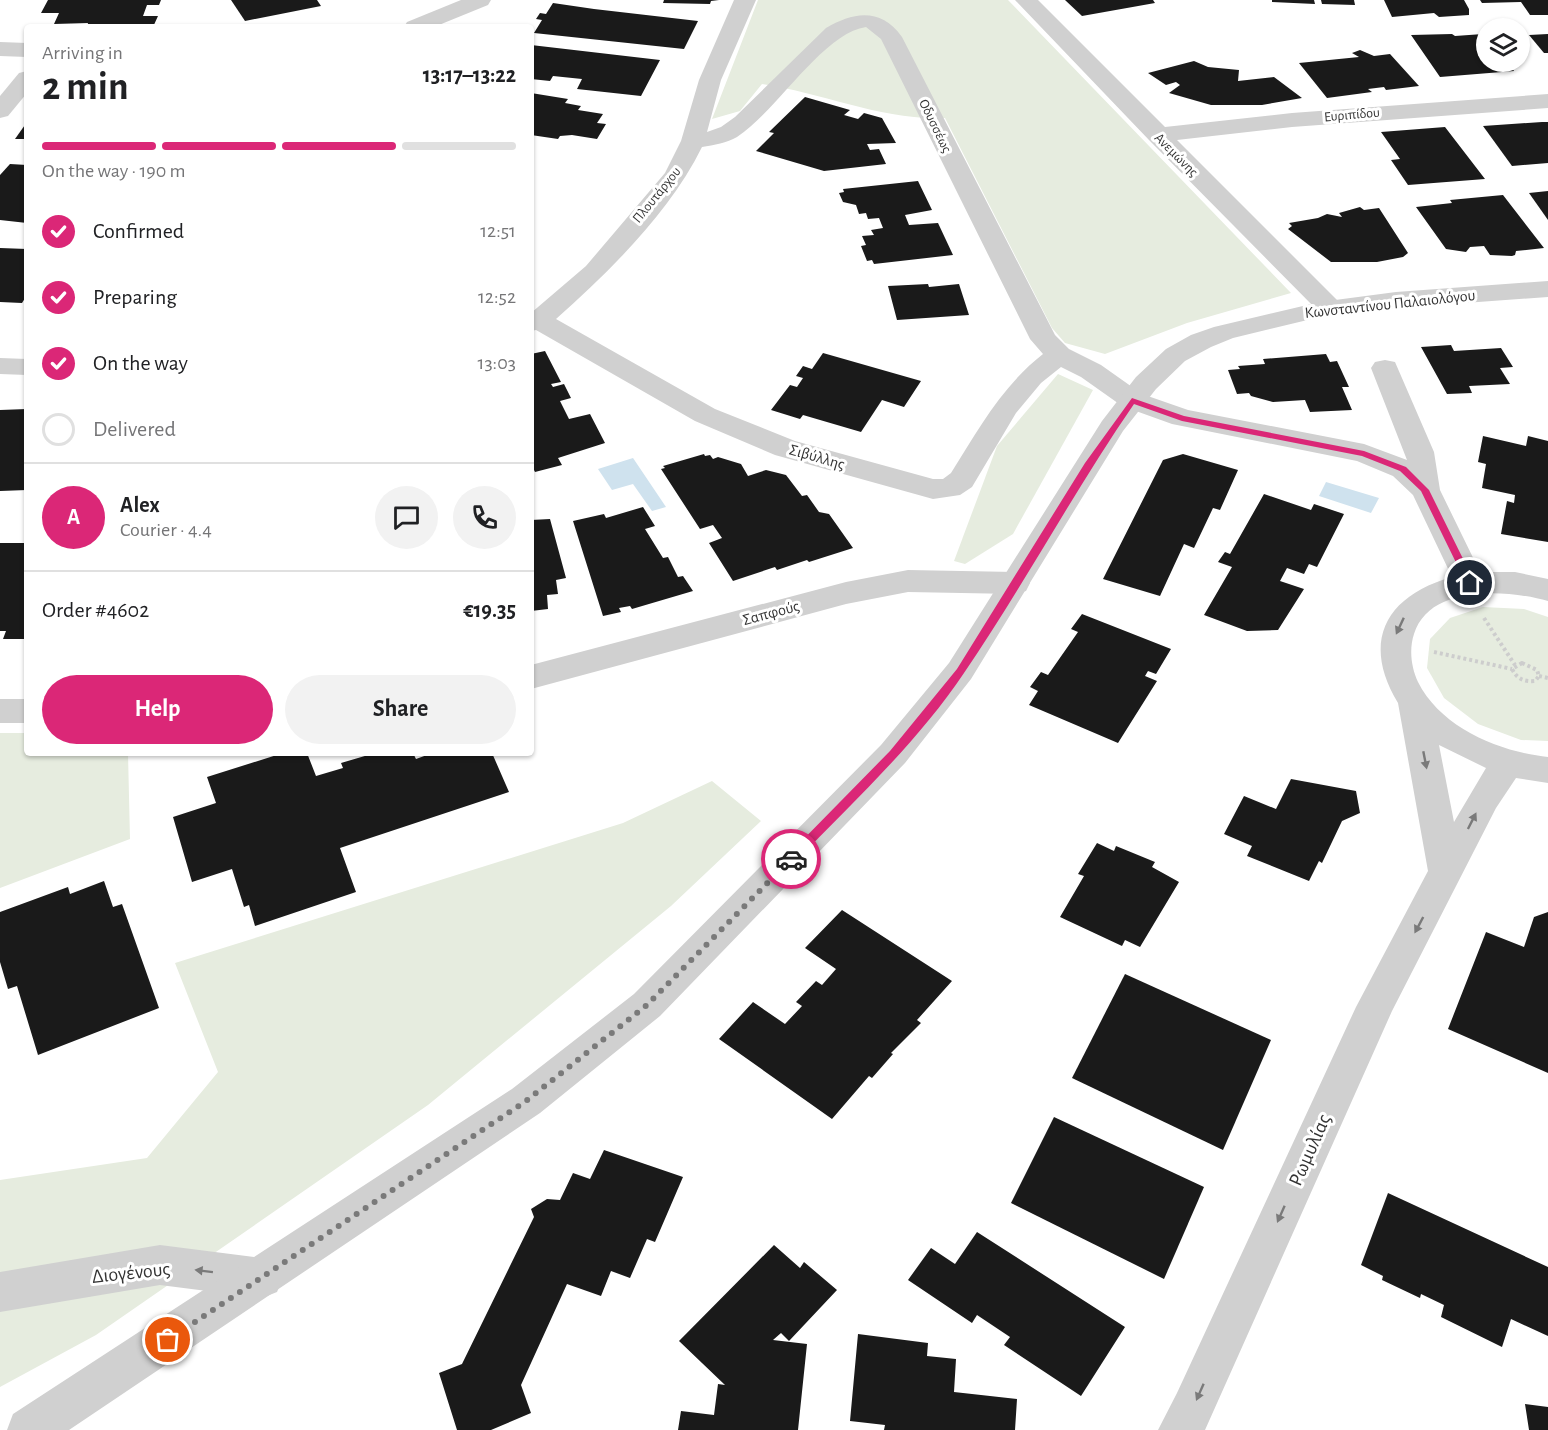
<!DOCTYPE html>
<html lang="en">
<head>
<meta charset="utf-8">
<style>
  :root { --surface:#fff; --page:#f2f2f2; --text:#202124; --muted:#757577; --line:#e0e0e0; --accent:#db2777 }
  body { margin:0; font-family:"Alegreya Sans",sans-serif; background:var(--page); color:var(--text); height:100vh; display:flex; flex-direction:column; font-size:22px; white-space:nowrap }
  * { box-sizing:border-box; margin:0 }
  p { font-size:20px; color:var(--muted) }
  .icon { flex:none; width:33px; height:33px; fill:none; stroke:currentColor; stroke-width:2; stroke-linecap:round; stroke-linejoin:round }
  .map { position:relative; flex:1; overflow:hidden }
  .details { position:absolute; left:24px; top:24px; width:510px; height:732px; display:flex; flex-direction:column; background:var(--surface); border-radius:6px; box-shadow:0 2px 4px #0004 }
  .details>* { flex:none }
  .controls { position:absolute; left:1476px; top:18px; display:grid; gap:12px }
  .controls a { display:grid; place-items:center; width:54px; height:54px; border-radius:50%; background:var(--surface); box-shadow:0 2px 4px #0004; font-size:30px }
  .pin { position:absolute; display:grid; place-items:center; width:51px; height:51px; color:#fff; margin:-26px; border:3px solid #fff; border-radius:50%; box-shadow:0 2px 6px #0007 }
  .courier { position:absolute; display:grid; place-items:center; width:60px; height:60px; margin:-30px; border:4px solid #db2777; border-radius:50%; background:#fff; color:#222; box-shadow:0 2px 8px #0007 }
  .head em { font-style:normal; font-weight:700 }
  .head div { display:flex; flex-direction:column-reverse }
  .head { display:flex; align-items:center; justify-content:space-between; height:102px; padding:0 18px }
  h1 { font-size:39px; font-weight:700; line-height:45px }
  .bar { display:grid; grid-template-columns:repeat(4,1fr); gap:9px 6px; align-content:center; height:72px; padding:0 18px }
  .bar i { height:8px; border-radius:4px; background:var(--line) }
  .bar .on { background:var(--accent) }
  .bar p { grid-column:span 4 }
  .line { display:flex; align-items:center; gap:15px; padding:0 18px; border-top:2px solid var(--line) }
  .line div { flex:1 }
  .round { display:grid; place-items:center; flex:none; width:63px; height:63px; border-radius:32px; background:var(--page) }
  ol { padding:0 18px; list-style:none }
  li { display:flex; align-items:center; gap:18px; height:66px }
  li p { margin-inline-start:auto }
  li .icon { padding:6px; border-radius:50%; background:var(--accent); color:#fff; stroke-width:4 }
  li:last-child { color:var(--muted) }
  li i { width:33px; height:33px; border:3px solid var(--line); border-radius:50% }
  .action { display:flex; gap:12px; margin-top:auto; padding:12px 18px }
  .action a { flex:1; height:69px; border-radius:36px; background:var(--accent); color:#fff; font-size:24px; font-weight:700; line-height:69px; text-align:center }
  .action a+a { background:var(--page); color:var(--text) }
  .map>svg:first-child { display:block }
  .green { fill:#e6ecdf }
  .water { fill:#cfe2ee }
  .building { fill:#1a1a1a }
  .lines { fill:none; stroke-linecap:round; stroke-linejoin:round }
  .path { stroke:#cdcdcd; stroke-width:4; stroke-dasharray:3 3; stroke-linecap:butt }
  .minor { fill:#d0d0d0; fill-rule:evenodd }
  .tertiary { fill:#d0d0d0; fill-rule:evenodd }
  .oneway { fill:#7a7a7a }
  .route { fill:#db2777 }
  .done { stroke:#7a7a7a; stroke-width:6; stroke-dasharray:0 10.8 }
  .labels { text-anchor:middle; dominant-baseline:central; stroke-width:6; stroke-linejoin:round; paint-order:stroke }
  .far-street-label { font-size:14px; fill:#333; stroke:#fff }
  .street-label { font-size:16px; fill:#333; stroke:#fff }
  .near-street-label { font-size:20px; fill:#333; stroke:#fff }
</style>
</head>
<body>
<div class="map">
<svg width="1548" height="1430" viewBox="0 0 1548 1430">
  <rect width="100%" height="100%" fill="#fff"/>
  <!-- green -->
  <g class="green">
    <path d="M758,0H1008L1291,293L1187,323L1105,354L1065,343L1052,328L945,118C884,121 823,93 762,84L740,111L712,119Z"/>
    <polygon points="1058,374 1093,390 1013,534 965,564 954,561 997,446"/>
    <polygon points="1483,607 1524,609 1548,617 1548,741 1521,740 1478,724 1444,698 1427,668 1430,639 1450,618"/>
    <polygon points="0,733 27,733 27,753 128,753 130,839 0,888"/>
    <polygon points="712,781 761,821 671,906 428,1105 96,1335 0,1387 0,1180 147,1158 218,1072 175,963 623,823"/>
  </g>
  <!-- water -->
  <g class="water">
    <polygon points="633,458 666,507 652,511 633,484 612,490 598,469"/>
    <polygon points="1326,482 1379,498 1371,513 1319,496"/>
  </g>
  <!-- building -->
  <g class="building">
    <polygon points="48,0 161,0 159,5 147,5 143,16 158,16 153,27 87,27 88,23 54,24 59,13 41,13"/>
    <polygon points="231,0 317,0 321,6 245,21"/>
    <polygon points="664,0 719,0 711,1 710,4 663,3"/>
    <polygon points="1065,0 1153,0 1155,3 1082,16"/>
    <polygon points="1272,0 1314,0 1315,4 1272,2"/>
    <polygon points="1321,0 1354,0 1355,5 1322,4"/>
    <polygon points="1384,0 1464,0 1469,9 1469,15 1439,17 1434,13 1392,17"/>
    <polygon points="1480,0 1548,0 1548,15 1530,15 1521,2 1482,3"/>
    <polygon points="553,3 594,9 698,21 684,49 534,33 542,20 536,19 540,13 546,14"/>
    <polygon points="1452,34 1455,36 1483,34 1486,39 1486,62 1509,62 1514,71 1440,77 1411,35"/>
    <polygon points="1548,34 1548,53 1544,53 1529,35"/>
    <polygon points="531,45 660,60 641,96 577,89 582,79 553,76 550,81 531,79"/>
    <polygon points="1360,50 1374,56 1390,54 1419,86 1386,90 1384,87 1368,89 1372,92 1327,98 1299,63 1359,57 1352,53"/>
    <polygon points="1194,61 1208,67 1239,70 1238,81 1274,77 1302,98 1262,105 1211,105 1169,93 1180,85 1176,82 1166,85 1148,73"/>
    <polygon points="531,93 568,99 565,103 581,106 578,110 603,114 597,123 606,124 597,139 572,135 560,136 558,139 531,135"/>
    <polygon points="805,97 850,110 844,115 858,119 864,113 882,118 896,143 867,144 870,150 879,149 886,164 824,171 756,151 774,133 769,132"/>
    <polygon points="27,122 27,139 15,139"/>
    <polygon points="1542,122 1548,122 1548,163 1512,166 1483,126"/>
    <polygon points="1445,127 1485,179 1408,185 1391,160 1400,159 1381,132"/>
    <polygon points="10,164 27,165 27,223 0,220 0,175"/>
    <polygon points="918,181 932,210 905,215 909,225 938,223 953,255 874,264 872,260 867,261 861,246 866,245 862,236 874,235 871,230 883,228 879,218 868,219 866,213 859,214 856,205 843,202 839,193 844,192 843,189"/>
    <polygon points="1548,191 1548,220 1529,193"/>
    <polygon points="1503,195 1544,248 1516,251 1515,255 1512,256 1490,255 1484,246 1470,247 1466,252 1446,249 1416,207 1452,203 1450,200"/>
    <polygon points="1360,207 1364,210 1379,208 1408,253 1403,257 1377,262 1331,262 1288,229 1292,226 1289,223 1318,218 1327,214 1342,217 1339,213"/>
    <polygon points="0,248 27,249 27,295 22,303 0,302"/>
    <polygon points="928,284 929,287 959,284 969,315 897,320 888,286"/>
    <polygon points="1451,345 1454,351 1501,348 1513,367 1500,368 1510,384 1469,386 1472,393 1447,394 1421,347"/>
    <polygon points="545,351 561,382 551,384 553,387 564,384 571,398 560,401 569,419 590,414 605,443 558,458 562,465 535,472 531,464 531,354"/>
    <polygon points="823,353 921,381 904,407 882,400 861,432 803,415 800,419 771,410 790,385 797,387 803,378 796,376 803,366 812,369"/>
    <polygon points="1326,354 1330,362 1337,361 1349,387 1342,387 1352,410 1310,412 1305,400 1273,402 1251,396 1249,393 1237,394 1228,370 1240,369 1238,366 1265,364 1263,359"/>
    <polygon points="27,409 27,490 0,491 0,410"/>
    <polygon points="1483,436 1526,446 1528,436 1548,441 1548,542 1501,534 1507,501 1514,503 1515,495 1482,488 1486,464 1478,462"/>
    <polygon points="704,454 705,456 710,455 713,459 718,457 741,464 748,476 766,470 786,475 802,496 807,495 819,512 829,514 853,548 809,562 807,560 777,570 775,567 733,581 709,543 722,538 713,525 700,529 661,469 665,468 663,466"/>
    <polygon points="1183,454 1238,470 1220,510 1213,508 1194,548 1184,544 1160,596 1103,579 1163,460"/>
    <polygon points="1264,494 1311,510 1314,504 1344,514 1317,567 1309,564 1304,574 1287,568 1280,581 1304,589 1278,630 1247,631 1204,615 1232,567 1218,562 1225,552 1230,554"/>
    <polygon points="643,507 655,526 645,529 663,558 668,557 678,577 683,576 693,591 632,609 630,606 619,608 621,612 603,616 573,521 604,514 606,518"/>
    <polygon points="550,519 566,578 556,580 558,594 547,595 548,609 531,611 531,520"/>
    <polygon points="0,543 27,543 27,639 3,639 6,631 0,631"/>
    <polygon points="1082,614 1171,649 1156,674 1148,671 1145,676 1157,681 1118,743 1029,705 1038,691 1030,687 1041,672 1048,675 1078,632 1071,629"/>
    <polygon points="283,753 293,753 294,756 307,753 316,776 343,768 341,763 375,753 380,756 413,753 416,759 427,755 426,753 492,753 509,792 340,848 356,892 255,926 249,905 244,907 232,869 192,882 173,817 216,803 207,777"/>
    <polygon points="1291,779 1356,791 1360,813 1342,821 1322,863 1319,861 1309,881 1247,856 1252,846 1224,834 1244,796 1276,809"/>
    <polygon points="1097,843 1114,851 1116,846 1155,862 1152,867 1179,882 1140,947 1125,940 1122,946 1060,917 1084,876 1078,874"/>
    <polygon points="104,881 113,907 122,904 159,1008 38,1055 17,986 8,989 0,962 0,912 68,887 70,894"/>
    <polygon points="842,910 952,981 917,1020 921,1023 891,1053 893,1054 872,1078 869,1076 832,1119 719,1039 753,1002 785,1024 802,1006 796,1002 816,981 822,985 836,969 805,948"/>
    <polygon points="1548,912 1548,1073 1448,1029 1486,932 1524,947 1534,917"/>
    <polygon points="1125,974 1271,1040 1223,1150 1072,1078"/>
    <polygon points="1054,1117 1204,1187 1164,1279 1011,1203"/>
    <polygon points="604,1150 683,1177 655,1242 647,1239 630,1278 611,1271 601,1296 567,1284 521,1385 531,1413 491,1430 457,1430 439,1373 462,1364 534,1217 531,1209 547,1199 560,1200 573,1173 590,1179"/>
    <polygon points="1388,1193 1548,1267 1548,1336 1511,1319 1502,1347 1441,1317 1444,1305 1421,1294 1420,1298 1382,1280 1383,1276 1361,1265"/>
    <polygon points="977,1232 1125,1327 1081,1396 1004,1345 1010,1337 977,1315 972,1323 908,1280 931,1248 955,1264"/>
    <polygon points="774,1245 800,1268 804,1262 837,1290 789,1341 781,1333 773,1340 807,1344 798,1430 678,1430 681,1411 714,1415 718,1384 725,1385 679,1341"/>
    <polygon points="858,1334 928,1343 927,1356 956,1359 954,1392 1017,1399 1015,1430 884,1430 885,1425 850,1421"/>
    <polygon points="1525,1404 1548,1407 1548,1430 1529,1430"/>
  </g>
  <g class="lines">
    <!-- path -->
    <g class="path">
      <polyline points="1484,618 1515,665"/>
      <polyline points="1434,652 1512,669"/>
      <path d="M1522,663L1537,670L1539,676L1535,681C1524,682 1517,679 1512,669Z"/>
      <polyline points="1539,676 1548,678"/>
    </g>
    <!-- minor -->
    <g class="minor">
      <polygon points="461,0 491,0 488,5 434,27 404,27 407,22"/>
      <path d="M734,0H756L721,80L707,132L721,127L735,117L826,28C853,12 881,7 902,37L1055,335L1069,349L1101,365L1142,394L1188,410L1364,444L1407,460L1371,368L1375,362L1385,360L1395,362L1434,452L1440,490L1480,572H1515L1548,579V601C1509,590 1430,583 1414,634C1409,649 1411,667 1418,682C1441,728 1500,752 1548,757V783L1516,778L1496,808L1392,1011L1205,1430H1158L1177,1393L1356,1007L1428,871L1398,703C1361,642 1385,596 1452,577L1413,495L1393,476L1357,461L1172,424L1122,406L1081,377L1061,367L1041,383L1016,413L972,487L960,495L933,499L775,455L695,421L536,330L531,331V313L586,266L665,173L681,141L699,80ZM866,27L881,39L1030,339L1043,354C1002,386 978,430 951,473L943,479H933L795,441L715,409L556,319C610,271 670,212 702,147C714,145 727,143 737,137C776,112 823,33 866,27ZM1439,745L1486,768L1454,822Z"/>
      <polygon points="1015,0 1038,0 1165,127 1292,113 1548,94 1548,108 1292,127 1177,140 1338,301 1342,307 1338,313 1329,315 1320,313 1149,140"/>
      <polygon points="0,42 27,43 27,57 0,56"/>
      <polygon points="27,71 27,93 8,116 0,118 0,96 19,73"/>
      <polygon points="0,358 27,359 27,375 0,374"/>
      <polygon points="908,570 1015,572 1026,575 1030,583 1026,591 1015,594 908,592 846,604 531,689 531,665 846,582"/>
      <rect x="0" y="699" width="27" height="24"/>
      <polygon points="160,1245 262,1258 277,1264 283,1278 277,1292 262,1298 160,1285 0,1312 0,1272"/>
    </g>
    <!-- tertiary -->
    <polygon class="tertiary" points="1548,281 1548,297 1396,308 1320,317 1233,338 1211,347 1185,361 1156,389 1123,431 971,679 905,763 660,1016 540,1113 69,1430 7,1430 13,1414 512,1089 634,994 881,745 949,663 1102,421 1136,377 1166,349 1191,335 1214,327 1320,302 1396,292"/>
  </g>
  <!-- one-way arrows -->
  <defs><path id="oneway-solid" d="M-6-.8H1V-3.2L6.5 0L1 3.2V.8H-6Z" transform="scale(1.5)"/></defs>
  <g class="oneway">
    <use href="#oneway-solid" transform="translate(1400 626) rotate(115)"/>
    <use href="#oneway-solid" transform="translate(1425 760) rotate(79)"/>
    <use href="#oneway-solid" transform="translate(1472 821) rotate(-63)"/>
    <use href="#oneway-solid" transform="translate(1419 925) rotate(118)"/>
    <use href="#oneway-solid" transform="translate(1281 1214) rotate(114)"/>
    <use href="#oneway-solid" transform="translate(204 1271) rotate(-173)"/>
    <use href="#oneway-solid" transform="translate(1200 1392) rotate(114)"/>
  </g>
  <!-- route -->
  <path class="route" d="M1132,398L1184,416L1364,451L1406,467L1429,490L1475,583L1467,585L1421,491L1400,471L1362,456L1182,421L1134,404C1074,491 1024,585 964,673C917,743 853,802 795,862H787V856L890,751L957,669L1085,463Z"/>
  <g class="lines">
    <!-- done -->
    <polyline class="done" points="168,1340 526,1101 647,1005 791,859"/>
  </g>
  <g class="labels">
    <!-- far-street labels -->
    <g class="far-street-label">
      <text transform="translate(1352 115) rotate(-5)">Ευριπίδου</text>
      <text transform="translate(935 126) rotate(64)">Οδυσσέως</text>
      <text transform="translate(1176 155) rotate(45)">Ανεμώνης</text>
      <text transform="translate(657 195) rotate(-51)">Πλουτάρχου</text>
    </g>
    <!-- street labels -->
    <g class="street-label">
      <text transform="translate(1390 304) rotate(-6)">Κωνσταντίνου Παλαιολόγου</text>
      <text transform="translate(817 457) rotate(16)">Σιβύλλης</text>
      <text transform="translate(771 613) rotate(-15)">Σαπφούς</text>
    </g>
    <!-- near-street labels -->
    <g class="near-street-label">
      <text transform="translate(1310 1150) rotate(-66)">Ρωμυλίας</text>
      <text transform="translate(131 1273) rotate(-6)">Διογένους</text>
    </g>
  </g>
</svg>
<div class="controls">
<a><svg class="icon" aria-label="layers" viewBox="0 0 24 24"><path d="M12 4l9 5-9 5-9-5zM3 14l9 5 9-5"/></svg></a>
</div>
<div class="pin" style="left:168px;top:1340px;background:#ea580c"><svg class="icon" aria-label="bag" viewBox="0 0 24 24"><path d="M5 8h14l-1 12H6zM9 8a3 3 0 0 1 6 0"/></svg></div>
<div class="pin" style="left:1470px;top:583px;background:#1f2937"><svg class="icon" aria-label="home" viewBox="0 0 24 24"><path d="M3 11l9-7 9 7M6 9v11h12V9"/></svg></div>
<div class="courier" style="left:791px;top:859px"><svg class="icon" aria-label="car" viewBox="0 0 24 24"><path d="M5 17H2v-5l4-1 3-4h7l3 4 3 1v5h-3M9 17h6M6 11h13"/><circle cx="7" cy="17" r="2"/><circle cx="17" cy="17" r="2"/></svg></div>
<section class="details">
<div class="head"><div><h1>2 min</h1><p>Arriving in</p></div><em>13:17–13:22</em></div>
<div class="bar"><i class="on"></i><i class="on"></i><i class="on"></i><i></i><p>On the way · 190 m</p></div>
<ol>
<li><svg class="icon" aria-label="check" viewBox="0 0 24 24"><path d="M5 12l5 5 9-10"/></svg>Confirmed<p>12:51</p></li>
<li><svg class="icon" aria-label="check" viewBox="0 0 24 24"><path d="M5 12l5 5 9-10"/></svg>Preparing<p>12:52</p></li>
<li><svg class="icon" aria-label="check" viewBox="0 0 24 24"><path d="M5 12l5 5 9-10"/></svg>On the way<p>13:03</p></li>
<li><i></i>Delivered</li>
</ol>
<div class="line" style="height:108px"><b class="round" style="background:var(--accent);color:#fff">A</b><div><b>Alex</b><p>Courier · 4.4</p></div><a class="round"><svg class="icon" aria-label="chat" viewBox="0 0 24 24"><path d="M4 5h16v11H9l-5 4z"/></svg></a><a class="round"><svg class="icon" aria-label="phone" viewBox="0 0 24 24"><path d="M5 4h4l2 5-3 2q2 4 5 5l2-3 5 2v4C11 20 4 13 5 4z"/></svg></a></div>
<div class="line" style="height:78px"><div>Order #4602</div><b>€19.35</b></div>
<div class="action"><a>Help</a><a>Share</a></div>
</section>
</div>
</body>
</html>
